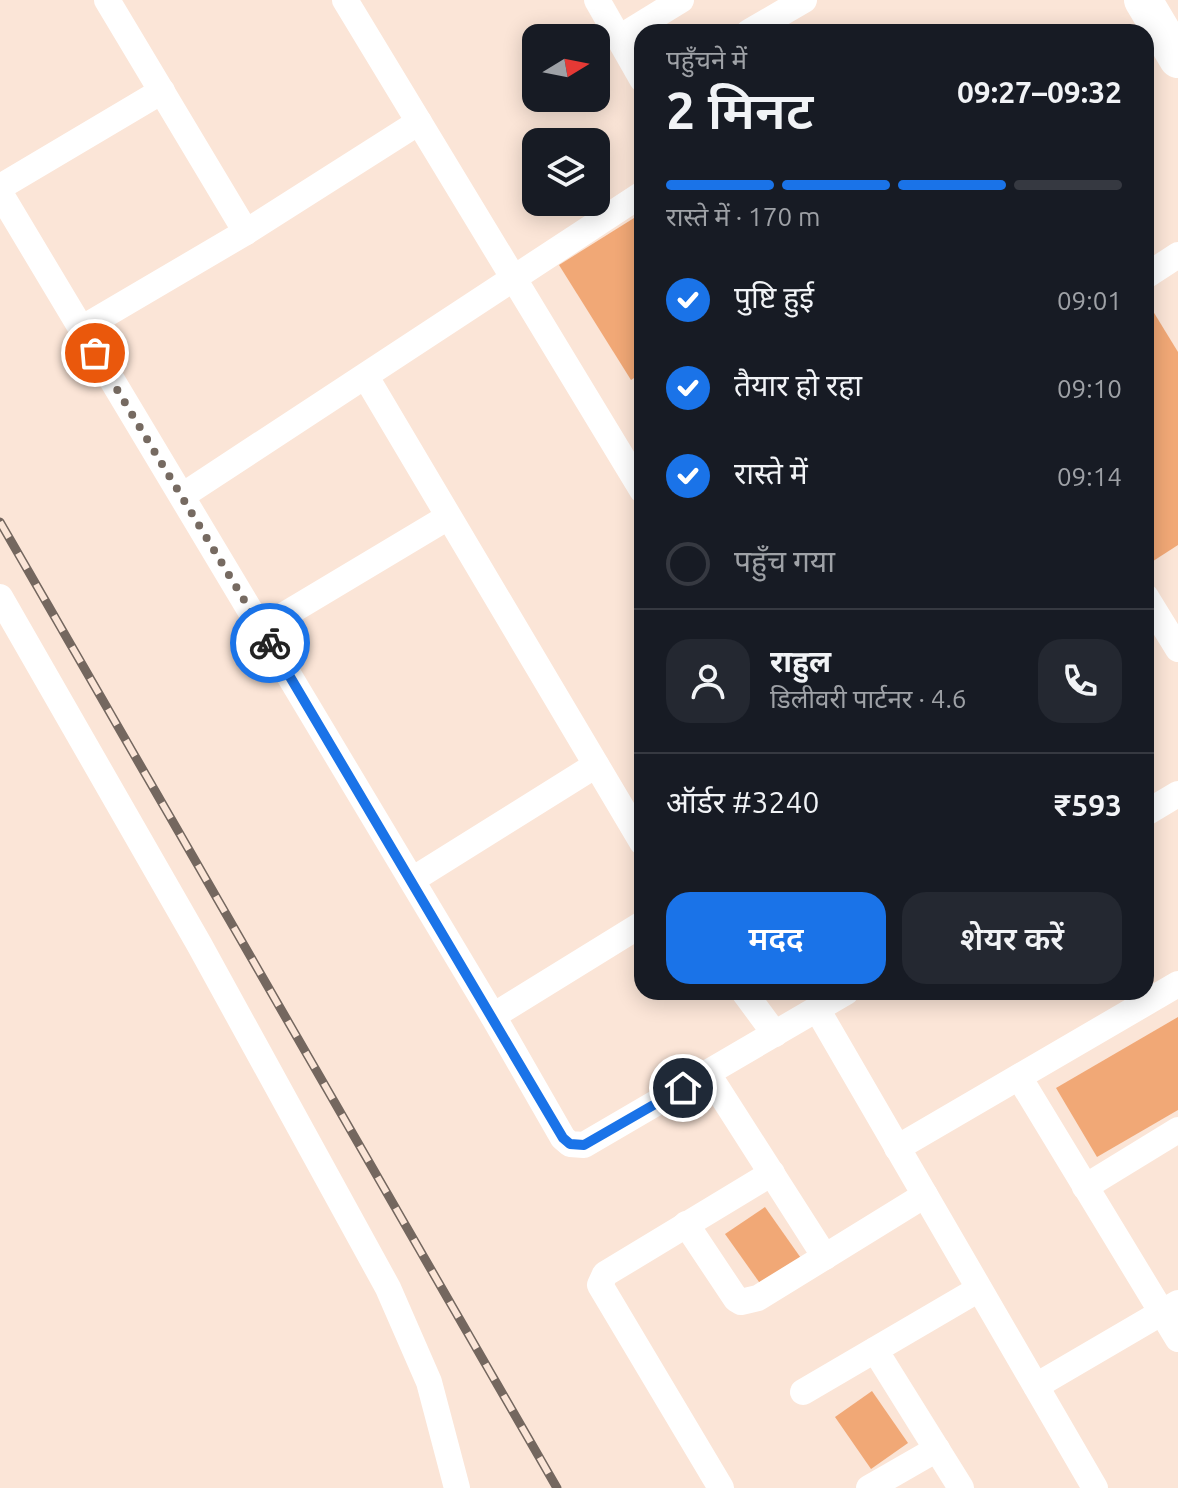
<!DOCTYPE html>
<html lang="hi">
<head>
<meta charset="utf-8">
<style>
  :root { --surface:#171b24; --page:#242831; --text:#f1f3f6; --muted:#9ea1a6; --line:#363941; --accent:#1a73e8 }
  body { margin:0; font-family:Ubuntu,"Noto Sans Devanagari",sans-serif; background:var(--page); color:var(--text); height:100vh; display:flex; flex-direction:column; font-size:30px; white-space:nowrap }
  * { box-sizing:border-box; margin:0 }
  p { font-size:26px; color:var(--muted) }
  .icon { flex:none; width:44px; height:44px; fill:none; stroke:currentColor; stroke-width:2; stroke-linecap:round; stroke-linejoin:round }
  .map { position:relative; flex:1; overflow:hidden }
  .panel { position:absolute; left:634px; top:24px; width:520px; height:976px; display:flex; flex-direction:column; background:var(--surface); border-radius:24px; box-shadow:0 4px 20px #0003 }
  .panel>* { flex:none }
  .needle { width:52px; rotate:80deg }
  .tools { position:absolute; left:522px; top:24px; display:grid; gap:16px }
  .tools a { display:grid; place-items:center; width:88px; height:88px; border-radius:16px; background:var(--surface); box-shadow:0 4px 20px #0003; font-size:40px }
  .pin { position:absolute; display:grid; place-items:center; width:68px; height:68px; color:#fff; margin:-34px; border:4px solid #fff; border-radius:50%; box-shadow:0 2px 8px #0007 }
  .courier { position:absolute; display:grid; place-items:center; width:80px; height:80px; margin:-40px; border:6px solid #1a73e8; border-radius:50%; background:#fff; color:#222; box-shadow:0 2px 10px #0007 }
  .overview em { font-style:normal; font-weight:600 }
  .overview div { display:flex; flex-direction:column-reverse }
  .overview { display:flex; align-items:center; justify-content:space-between; height:136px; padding:0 32px }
  h1 { font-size:52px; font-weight:600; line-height:60px }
  .bar { display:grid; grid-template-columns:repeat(4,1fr); gap:12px 8px; align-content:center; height:96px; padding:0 32px }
  .bar i { height:10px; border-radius:6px; background:var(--line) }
  .bar .on { background:var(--accent) }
  .bar p { grid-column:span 4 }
  .line { display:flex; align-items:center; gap:20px; padding:0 32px; border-top:2px solid var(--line) }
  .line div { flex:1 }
  .round { display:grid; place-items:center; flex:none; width:84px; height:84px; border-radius:24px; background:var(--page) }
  ol { padding:0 32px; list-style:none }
  li { display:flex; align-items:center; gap:24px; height:88px }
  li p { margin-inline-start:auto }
  li .icon { padding:8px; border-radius:50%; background:var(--accent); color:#fff; stroke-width:4 }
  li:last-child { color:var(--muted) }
  li i { width:44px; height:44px; border:4px solid var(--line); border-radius:50% }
  .cta { display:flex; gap:16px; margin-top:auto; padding:16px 32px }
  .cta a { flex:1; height:92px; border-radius:24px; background:var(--accent); color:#fff; font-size:32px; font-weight:600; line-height:92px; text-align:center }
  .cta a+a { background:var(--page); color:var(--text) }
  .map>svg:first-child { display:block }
  .green { fill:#f1a876 }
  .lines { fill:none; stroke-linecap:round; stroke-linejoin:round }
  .street { stroke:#fff; stroke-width:26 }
  .secondary { stroke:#fff; stroke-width:38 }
  .rail-casing { stroke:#74675f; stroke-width:9 }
  .rail { stroke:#fbe5d7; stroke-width:6; stroke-dasharray:18; stroke-linecap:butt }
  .done { stroke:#766a61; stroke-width:8; stroke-dasharray:0 14.4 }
  .route { stroke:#1a73e8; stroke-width:10 }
</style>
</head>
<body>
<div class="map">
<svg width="1178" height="1488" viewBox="0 0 1178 1488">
  <rect width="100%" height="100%" fill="#fbe5d7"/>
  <!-- green -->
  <g class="green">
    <polygon points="642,213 642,373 631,380 559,265"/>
    <polygon points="1148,303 1178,352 1178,545 1147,565 1146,304"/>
    <polygon points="1178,1017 1178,1110 1097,1157 1056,1088"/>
    <polygon points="765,1207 803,1261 764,1289 725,1234"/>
    <polygon points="872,1391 908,1443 871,1469 835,1417"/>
  </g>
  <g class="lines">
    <!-- street -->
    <g class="street">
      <polyline points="107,0 246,232"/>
      <polyline points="345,0 642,490"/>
      <polyline points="597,0 642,79"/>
      <polyline points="749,32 804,0"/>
      <polyline points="619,38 681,0"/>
      <polyline points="0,187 162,91"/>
      <polyline points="0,193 493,1016 563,1138 570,1144 584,1145 846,992"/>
      <polyline points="1146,276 1178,255"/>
      <polyline points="81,329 246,232 419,122"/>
      <polyline points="366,377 642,842"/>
      <polyline points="182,496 642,194"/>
      <polyline points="0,597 199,944 388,1288 429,1382 457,1488"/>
      <polyline points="1146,597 1178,649"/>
      <polyline points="261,629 448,517"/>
      <polyline points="1146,813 1178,794"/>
      <polyline points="412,880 596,765"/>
      <polyline points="744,992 775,1034"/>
      <polyline points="817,1009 1095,1488"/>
      <polyline points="493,1016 642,924"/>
      <polyline points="708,1074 825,1257"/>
      <polyline points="1019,1077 1178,1339"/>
      <polyline points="897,1148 1178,984"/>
      <polyline points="1085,1187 1178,1130"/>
      <polyline points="686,1224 736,1299 741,1302 758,1298 925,1195"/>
      <polyline points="875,1350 961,1488"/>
      <polyline points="1036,1386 1178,1303"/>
      <polyline points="803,1392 979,1289"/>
      <polyline points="721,1488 600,1285 605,1274 772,1173"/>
      <polyline points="869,1488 937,1449"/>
    </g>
    <!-- secondary -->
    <polyline class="secondary" points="1143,0 1178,59"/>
    <!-- rail casing -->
    <g class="rail-casing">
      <polyline id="rail" points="0,522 557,1488"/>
    </g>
    <!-- rail -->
    <use href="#rail" class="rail"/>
  </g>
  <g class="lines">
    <!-- done -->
    <polyline class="done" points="95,353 270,643"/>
    <!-- route -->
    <polyline class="route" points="270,643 563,1138 570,1144 584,1145 683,1088"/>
  </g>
</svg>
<div class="tools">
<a><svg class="needle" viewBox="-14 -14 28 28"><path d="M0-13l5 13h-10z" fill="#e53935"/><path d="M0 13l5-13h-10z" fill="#9ea1a6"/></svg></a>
<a><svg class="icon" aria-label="layers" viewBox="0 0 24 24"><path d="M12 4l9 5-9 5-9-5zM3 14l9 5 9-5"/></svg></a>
</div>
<div class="pin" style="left:95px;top:353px;background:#ea580c"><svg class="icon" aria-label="bag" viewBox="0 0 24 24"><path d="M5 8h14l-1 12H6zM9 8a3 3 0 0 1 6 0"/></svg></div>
<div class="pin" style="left:683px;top:1088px;background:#1f2937"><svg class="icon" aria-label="home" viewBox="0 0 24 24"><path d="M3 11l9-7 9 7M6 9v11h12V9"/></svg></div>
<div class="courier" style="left:270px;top:643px"><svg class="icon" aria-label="bike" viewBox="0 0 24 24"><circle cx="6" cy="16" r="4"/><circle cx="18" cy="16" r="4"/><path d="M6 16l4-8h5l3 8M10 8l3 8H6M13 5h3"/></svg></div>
<section class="panel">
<div class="overview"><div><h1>2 मिनट</h1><p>पहुँचने में</p></div><em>09:27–09:32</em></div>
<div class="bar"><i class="on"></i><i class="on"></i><i class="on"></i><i></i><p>रास्ते में · 170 m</p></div>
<ol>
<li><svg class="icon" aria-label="check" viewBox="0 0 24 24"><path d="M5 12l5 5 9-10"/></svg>पुष्टि हुई<p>09:01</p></li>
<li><svg class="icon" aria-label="check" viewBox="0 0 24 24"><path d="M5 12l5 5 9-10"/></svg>तैयार हो रहा<p>09:10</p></li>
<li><svg class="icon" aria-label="check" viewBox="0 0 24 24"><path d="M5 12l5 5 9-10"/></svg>रास्ते में<p>09:14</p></li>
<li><i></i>पहुँच गया</li>
</ol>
<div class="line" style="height:144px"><a class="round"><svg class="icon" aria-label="person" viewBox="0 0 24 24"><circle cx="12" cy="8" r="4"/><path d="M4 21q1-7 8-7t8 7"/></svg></a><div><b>राहुल</b><p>डिलीवरी पार्टनर · 4.6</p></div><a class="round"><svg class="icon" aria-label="phone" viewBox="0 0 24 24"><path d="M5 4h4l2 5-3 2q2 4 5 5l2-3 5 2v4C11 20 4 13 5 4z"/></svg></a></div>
<div class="line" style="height:104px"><div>ऑर्डर #3240</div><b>₹593</b></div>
<div class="cta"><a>मदद</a><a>शेयर करें</a></div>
</section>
</div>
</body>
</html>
